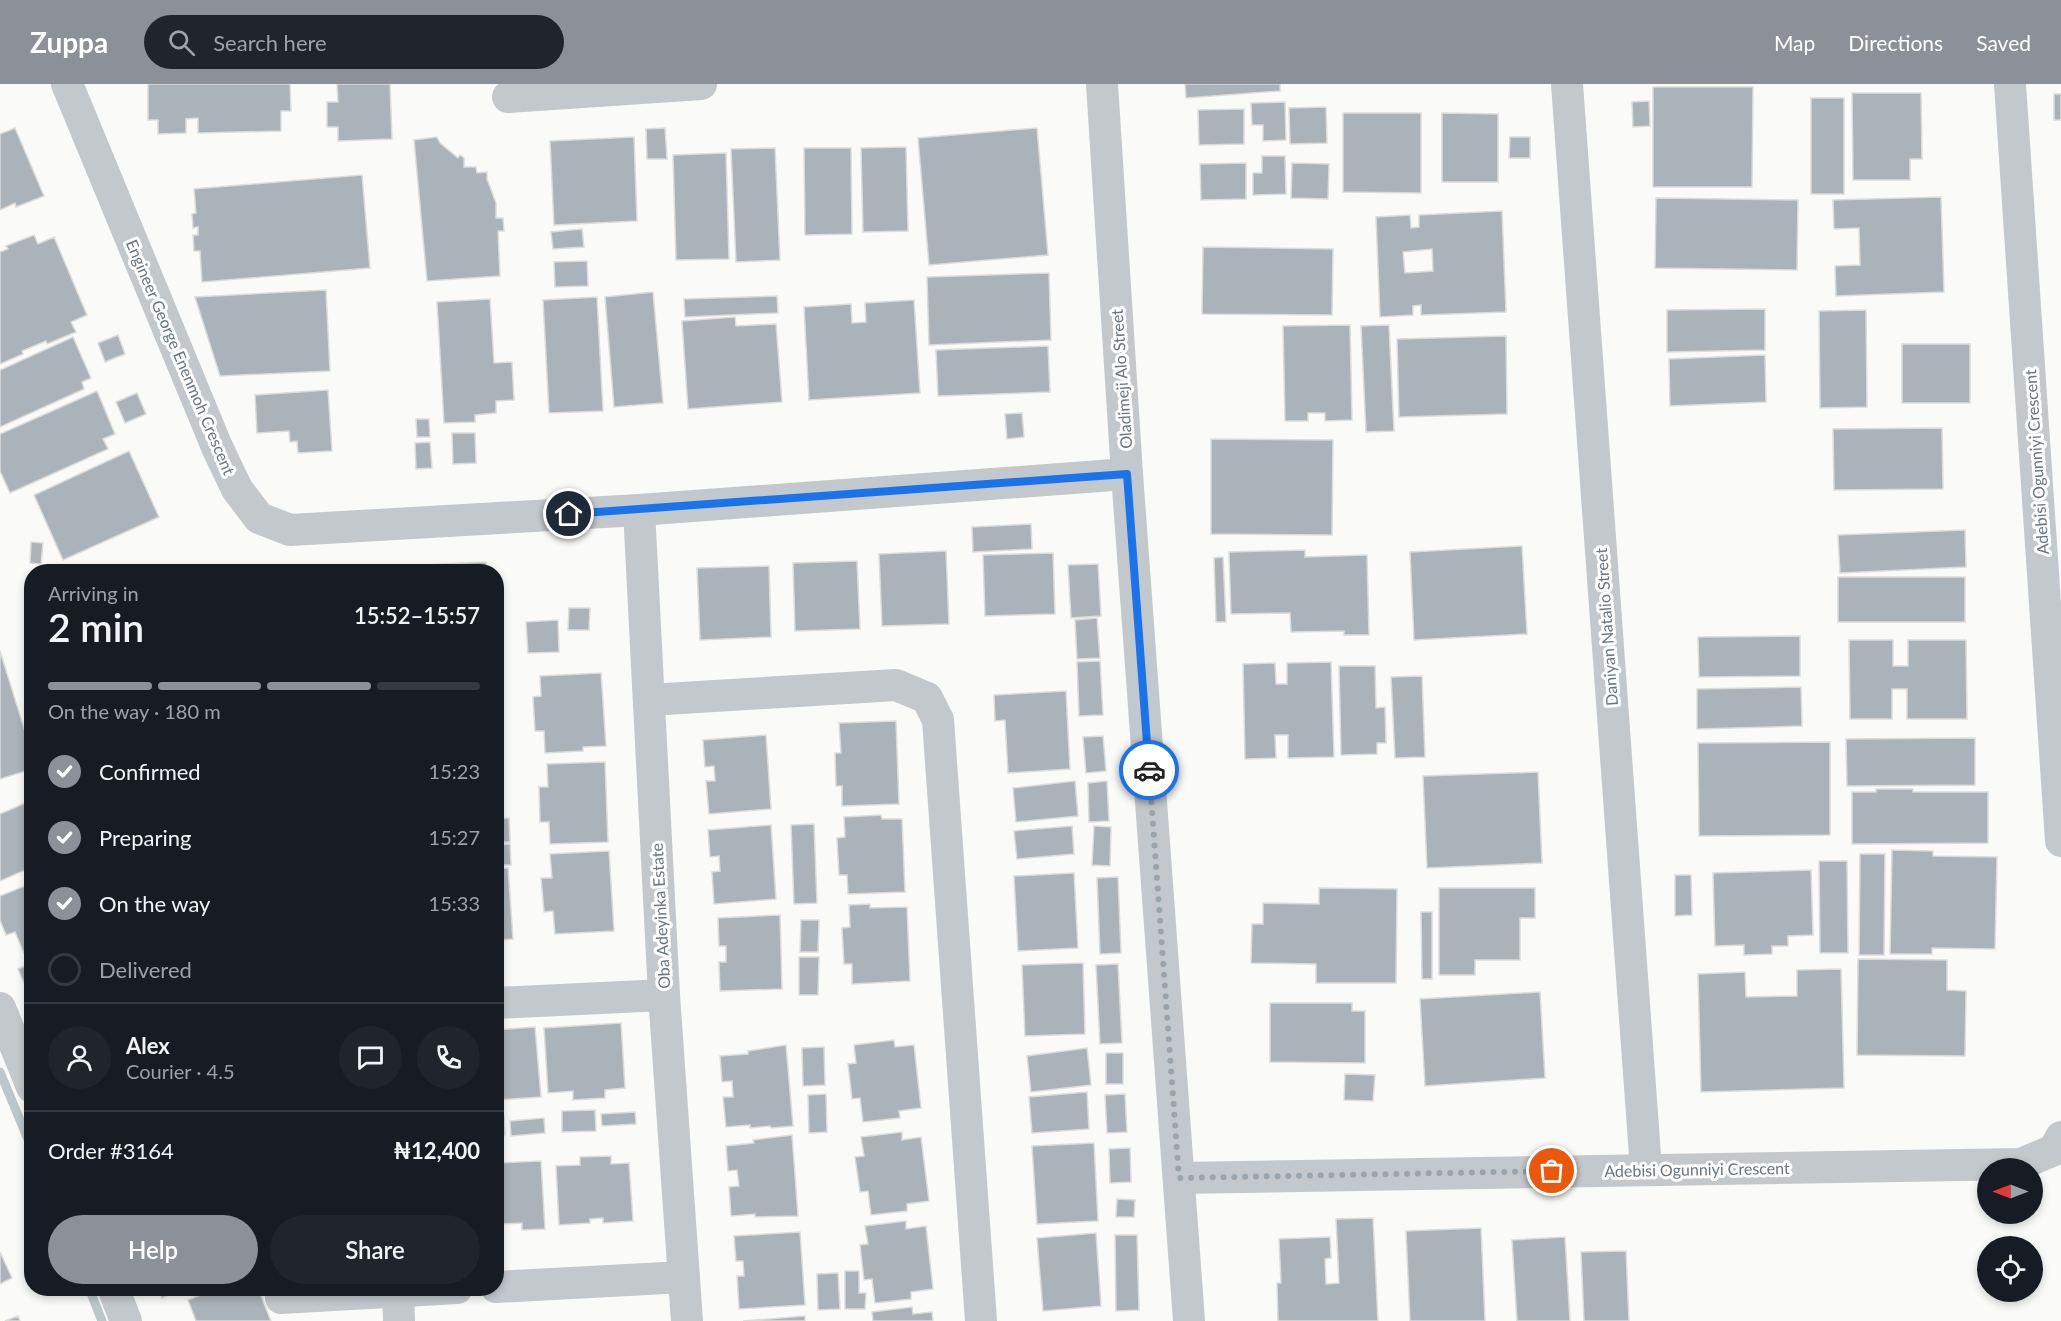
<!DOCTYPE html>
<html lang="en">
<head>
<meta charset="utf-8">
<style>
  :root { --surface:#171b24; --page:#20242c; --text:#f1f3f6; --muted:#9ea1a6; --line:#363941; --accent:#8c9099 }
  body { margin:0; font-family:Lato,sans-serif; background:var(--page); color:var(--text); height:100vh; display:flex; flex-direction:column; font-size:22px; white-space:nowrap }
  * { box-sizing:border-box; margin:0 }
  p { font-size:20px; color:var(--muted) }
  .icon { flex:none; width:33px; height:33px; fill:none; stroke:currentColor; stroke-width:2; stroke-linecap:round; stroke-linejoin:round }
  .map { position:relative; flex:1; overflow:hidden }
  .details { position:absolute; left:24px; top:480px; width:480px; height:732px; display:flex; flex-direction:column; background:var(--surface); border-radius:24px; box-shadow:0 3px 9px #0003 }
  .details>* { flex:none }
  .needle { width:39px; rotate:270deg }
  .fabs { position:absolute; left:1977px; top:1074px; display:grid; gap:12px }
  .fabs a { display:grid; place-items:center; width:66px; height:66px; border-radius:50%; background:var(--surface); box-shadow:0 3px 9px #0003; font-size:30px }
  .pin { position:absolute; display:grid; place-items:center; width:51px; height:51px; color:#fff; margin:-26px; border:3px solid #fff; border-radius:50%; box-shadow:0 2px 6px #0007 }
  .courier { position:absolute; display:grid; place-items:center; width:60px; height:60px; margin:-30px; border:4px solid #1a73e8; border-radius:50%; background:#fff; color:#222; box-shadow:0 2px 8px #0007 }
  .overview em { font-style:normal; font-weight:600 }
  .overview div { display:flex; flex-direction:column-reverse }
  .overview { display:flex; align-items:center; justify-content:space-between; height:102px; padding:0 24px }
  h1 { font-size:39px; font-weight:600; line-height:45px }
  .bar { display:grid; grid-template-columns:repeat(4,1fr); gap:9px 6px; align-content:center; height:72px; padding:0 24px }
  .bar i { height:8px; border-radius:4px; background:var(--line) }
  .bar .on { background:var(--accent) }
  .bar p { grid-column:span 4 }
  .line { display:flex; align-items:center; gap:15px; padding:0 24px; border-top:2px solid var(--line) }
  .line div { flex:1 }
  .round { display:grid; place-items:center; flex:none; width:63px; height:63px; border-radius:32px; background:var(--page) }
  ol { padding:0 24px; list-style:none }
  li { display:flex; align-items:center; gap:18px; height:66px }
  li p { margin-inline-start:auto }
  li .icon { padding:6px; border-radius:50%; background:var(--accent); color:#fff; stroke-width:4 }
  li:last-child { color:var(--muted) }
  li i { width:33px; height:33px; border:3px solid var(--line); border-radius:50% }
  .primary-button { display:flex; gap:12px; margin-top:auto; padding:12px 24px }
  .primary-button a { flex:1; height:69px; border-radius:36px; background:var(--accent); color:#fff; font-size:24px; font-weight:600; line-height:69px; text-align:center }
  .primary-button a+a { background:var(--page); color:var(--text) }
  header { display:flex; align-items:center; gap:36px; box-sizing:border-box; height:84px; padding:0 30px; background:var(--accent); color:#fff }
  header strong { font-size:28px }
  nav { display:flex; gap:33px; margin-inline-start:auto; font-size:21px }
  .search { width:420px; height:54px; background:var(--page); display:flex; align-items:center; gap:15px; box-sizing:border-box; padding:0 21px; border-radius:33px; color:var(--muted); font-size:22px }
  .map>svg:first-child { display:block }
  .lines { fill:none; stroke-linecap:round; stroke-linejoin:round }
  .stream { stroke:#bbc7cb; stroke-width:9 }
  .building { fill:#aab3b9; stroke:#dcdcda; stroke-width:1.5; fill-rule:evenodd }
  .minor { stroke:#c3c8cc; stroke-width:32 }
  .done { stroke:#99a4ac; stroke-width:6; stroke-dasharray:0 10.8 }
  .route { stroke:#1a73e8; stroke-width:8 }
  .labels { text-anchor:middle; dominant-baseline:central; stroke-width:6; stroke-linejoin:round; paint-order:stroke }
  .street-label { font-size:16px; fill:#657683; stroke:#fff }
</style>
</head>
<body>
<header>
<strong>Zuppa</strong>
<div class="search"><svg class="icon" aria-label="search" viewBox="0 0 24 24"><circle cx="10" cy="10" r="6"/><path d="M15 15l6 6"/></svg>Search here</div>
<nav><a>Map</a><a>Directions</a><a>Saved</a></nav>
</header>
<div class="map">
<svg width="2061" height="1237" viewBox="0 0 2061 1237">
  <rect width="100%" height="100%" fill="#fafaf8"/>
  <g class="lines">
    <!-- stream -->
    <g class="stream">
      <polyline points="0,988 32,1065"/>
      <polyline points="89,1204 102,1237"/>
    </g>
  </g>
  <!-- building -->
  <g class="building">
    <polygon points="148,0 290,0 291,27 281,27 281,47 198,49 198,34 186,35 186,49 158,50 158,36 148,36"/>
    <polygon points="337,0 390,0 392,55 338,57 338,43 327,43 327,18 338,18"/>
    <polygon points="1185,0 1280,0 1280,7 1186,14"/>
    <polygon points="1653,3 1753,3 1752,103 1653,103"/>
    <polygon points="1852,9 1921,9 1922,75 1910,75 1910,96 1853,96"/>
    <rect x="2054" y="10" width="7" height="26"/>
    <rect x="1811" y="14" width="33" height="96"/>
    <polygon points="1649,17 1650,42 1633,43 1632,18"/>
    <polygon points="1285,18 1286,56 1263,57 1263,41 1252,41 1251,19"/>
    <polygon points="1326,23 1327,59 1290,60 1289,24"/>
    <polygon points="1244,25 1244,60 1199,61 1198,26"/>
    <polygon points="1343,29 1421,29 1421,109 1343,108"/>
    <polygon points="1442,29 1498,30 1498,98 1442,98"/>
    <polygon points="15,44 44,112 16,123 15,119 0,126 0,50"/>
    <polygon points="665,44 667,75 647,75 646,45"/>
    <polygon points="1037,44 1048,171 929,181 918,54"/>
    <polygon points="437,53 440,59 458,74 460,71 464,74 464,83 476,83 477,89 487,88 487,95 496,119 496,134 503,134 504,147 498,147 500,192 427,197 414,56"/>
    <polygon points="634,53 637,137 554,141 550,57"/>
    <polygon points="1510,53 1530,53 1530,74 1509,74"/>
    <polygon points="906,63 908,147 863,148 861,64"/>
    <polygon points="775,64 780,176 736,178 731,65"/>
    <polygon points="804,64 851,64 852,150 805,151"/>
    <polygon points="726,69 729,175 676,176 673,71"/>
    <polygon points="1262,72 1285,72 1286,110 1253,111 1253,89 1262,89"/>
    <polygon points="1246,79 1246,115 1201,116 1200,80"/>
    <polygon points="1292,79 1329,80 1328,115 1291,114"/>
    <polygon points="362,91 370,184 202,198 200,167 194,167 193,151 198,151 198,143 193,144 192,130 196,129 194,105"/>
    <polygon points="1941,113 1944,208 1836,212 1835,182 1860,181 1859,144 1834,145 1833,116"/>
    <polygon points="1656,114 1798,116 1797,186 1655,184"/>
    <path d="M1502,127L1506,228L1421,231V221L1413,222V231L1380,233L1376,133L1410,131L1411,144L1419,143V131ZM1432,165L1433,187L1405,189L1403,168Z"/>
    <polygon points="582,145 584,163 553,165 551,148"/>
    <polygon points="34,151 38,160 54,153 87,231 71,238 76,248 47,260 46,257 22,267 23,270 0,280 0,168 8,165 6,162"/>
    <polygon points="1203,163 1333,165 1332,231 1202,230"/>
    <polygon points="587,177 588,202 555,203 554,178"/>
    <polygon points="1049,189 1051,256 929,261 927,193"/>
    <polygon points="326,206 330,287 220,292 195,213"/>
    <polygon points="653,208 663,319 614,323 605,213"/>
    <polygon points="777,212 778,229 685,233 684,215"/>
    <polygon points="597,213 603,327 549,329 543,216"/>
    <polygon points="490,215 494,279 512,278 514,316 496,317 496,329 475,331 475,338 444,339 437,218"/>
    <polygon points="914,216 920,309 809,316 804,223 851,220 852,239 866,238 865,219"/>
    <polygon points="1765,225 1765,266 1667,268 1667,226"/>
    <polygon points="1866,226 1867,323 1820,324 1819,227"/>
    <polygon points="735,233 736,242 776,240 782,318 688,325 682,237"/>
    <polygon points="1350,241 1352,336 1325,337 1325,329 1308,329 1308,337 1285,337 1283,242"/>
    <polygon points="1389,241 1394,347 1366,348 1361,242"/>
    <polygon points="118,251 125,270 105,278 98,259"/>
    <polygon points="1506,252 1507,330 1399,333 1397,255"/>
    <polygon points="73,253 91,294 82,298 84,305 0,343 0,286"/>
    <rect x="1902" y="260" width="68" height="59"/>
    <polygon points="1048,262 1050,308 938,312 936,266"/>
    <polygon points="1765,271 1766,318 1670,322 1669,275"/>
    <polygon points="328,306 332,367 298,369 297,357 290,358 289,347 257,349 255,311"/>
    <polygon points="97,307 115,350 103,355 108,365 10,409 0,387 0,350"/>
    <polygon points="137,309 146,330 125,339 116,318"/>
    <polygon points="1022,329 1024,353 1007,355 1005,330"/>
    <polygon points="416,335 429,335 430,353 417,353"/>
    <polygon points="1942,344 1943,405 1834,406 1833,345"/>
    <polygon points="452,349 475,349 476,379 453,380"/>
    <polygon points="1211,355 1333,356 1332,451 1211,450"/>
    <polygon points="430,358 432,384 416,385 415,359"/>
    <polygon points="129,367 159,433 63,476 34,411"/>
    <polygon points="1031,440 1032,465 973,468 972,443"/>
    <polygon points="1965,446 1966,483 1840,489 1838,451"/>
    <polygon points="31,458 43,459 41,480 30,479"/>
    <polygon points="1522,462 1527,550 1414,556 1410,468"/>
    <polygon points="1305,466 1305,473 1367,471 1369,551 1344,551 1344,547 1291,548 1290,529 1231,530 1229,468"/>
    <polygon points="946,467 949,540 882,542 879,470"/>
    <polygon points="1053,469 1055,530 985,532 983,471"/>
    <polygon points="1223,473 1226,538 1216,538 1214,474"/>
    <polygon points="857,477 860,545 795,547 793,479"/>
    <polygon points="486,478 486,488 424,488 424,481"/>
    <polygon points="1098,480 1101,532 1071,534 1068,481"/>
    <polygon points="360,482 360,488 323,488 323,484"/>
    <polygon points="769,482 771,553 700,556 697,484"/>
    <rect x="1838" y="493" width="127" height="45"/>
    <polygon points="569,524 590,524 589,546 568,546"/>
    <polygon points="1097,534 1100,574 1077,575 1075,536"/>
    <polygon points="558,536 559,568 528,569 526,538"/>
    <polygon points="1800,552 1800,592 1699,593 1698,553"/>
    <polygon points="1849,556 1893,556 1893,582 1908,582 1908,556 1966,556 1967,635 1907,635 1907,605 1892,605 1892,635 1850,635"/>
    <polygon points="0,567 32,670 32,685 0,695"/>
    <polygon points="1100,577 1103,631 1079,632 1077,578"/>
    <polygon points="1331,578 1334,673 1288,674 1288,651 1275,651 1276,674 1245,675 1243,580 1275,579 1276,600 1287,600 1287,579"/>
    <polygon points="1339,582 1375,582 1376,624 1385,623 1386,659 1377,659 1377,670 1341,671"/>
    <polygon points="601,589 606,662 583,663 583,667 545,669 544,647 535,647 533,613 541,612 540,592"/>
    <polygon points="1422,592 1425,673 1395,674 1391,593"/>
    <polygon points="1801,603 1802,642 1697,645 1697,605"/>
    <polygon points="1066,607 1070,685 1008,689 1005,636 995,637 994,611"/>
    <polygon points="896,637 899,720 842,722 842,702 836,702 835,669 841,669 839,639"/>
    <polygon points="496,651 499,720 496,720"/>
    <polygon points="766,651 771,725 709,730 706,697 715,697 714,682 705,683 703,656"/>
    <polygon points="1103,652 1106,687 1086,689 1083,653"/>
    <polygon points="1975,654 1975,701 1847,702 1846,655"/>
    <polygon points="1830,658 1830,751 1699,752 1698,659"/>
    <polygon points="605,678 608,758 550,760 549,738 540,738 539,703 548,703 547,680"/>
    <polygon points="1538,688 1542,779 1427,784 1423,692"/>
    <polygon points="1075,697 1078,732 1016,738 1013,704"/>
    <polygon points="1107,697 1109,737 1089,738 1088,699"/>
    <polygon points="1876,705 1913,705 1913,708 1988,708 1988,759 1852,760 1852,708 1876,708"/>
    <polygon points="32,716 32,783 0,797 0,730"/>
    <polygon points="881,731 882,735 902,735 905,808 848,810 847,791 839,791 837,754 845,753 844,733"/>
    <polygon points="509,734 510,758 496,758 496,735"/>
    <polygon points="814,740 817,819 794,820 791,741"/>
    <polygon points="771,741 776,815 714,820 712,788 720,787 719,772 710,773 708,746"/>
    <polygon points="1072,742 1074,770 1017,775 1014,747"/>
    <polygon points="1094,742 1111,743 1110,782 1092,781"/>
    <polygon points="510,760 511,781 496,781 496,761"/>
    <polygon points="1892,766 1933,767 1933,772 1997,773 1995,865 1932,864 1932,870 1890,870"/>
    <polygon points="609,767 614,847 555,850 553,827 544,828 541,794 552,794 550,770"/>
    <polygon points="1860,770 1885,770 1884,871 1859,871"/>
    <polygon points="1819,777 1847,777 1848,869 1820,869"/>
    <polygon points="508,784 513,855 496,856 496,785"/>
    <polygon points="1811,786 1813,851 1788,852 1788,862 1772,862 1772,870 1744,871 1744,861 1715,862 1713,789"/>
    <polygon points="1074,789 1078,864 1018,867 1014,792"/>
    <polygon points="1675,791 1691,791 1692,831 1675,832"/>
    <polygon points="1118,793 1121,869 1100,870 1097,794"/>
    <polygon points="32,799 32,866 24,869 15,848 6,851 0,836 0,812"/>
    <polygon points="1319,804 1397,805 1396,899 1316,899 1316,880 1251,879 1252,840 1263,840 1263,819 1319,820"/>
    <polygon points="1439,804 1535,804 1535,834 1520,834 1520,876 1475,876 1475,891 1439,891"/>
    <polygon points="870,820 870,824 907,823 910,897 852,900 852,880 844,880 842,844 850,843 849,821"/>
    <polygon points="1421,828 1432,828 1432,895 1422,895"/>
    <polygon points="780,831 782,905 720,907 719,878 726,878 726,862 719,862 718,834"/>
    <polygon points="801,836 819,836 818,868 800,868"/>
    <polygon points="799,873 819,873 818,911 799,911"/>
    <polygon points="1858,875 1947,876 1947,906 1966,907 1965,972 1857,971"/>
    <polygon points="32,879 32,917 18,885"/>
    <polygon points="1083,879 1085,950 1025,952 1022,881"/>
    <polygon points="1118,880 1122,959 1100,960 1096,881"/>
    <polygon points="1841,885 1844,1004 1701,1008 1698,890 1745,888 1746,913 1797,912 1797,886"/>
    <polygon points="1540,908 1545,994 1425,1002 1420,915"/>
    <polygon points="1270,919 1352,919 1352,927 1365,927 1365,979 1270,978"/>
    <polygon points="621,939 625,1004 605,1006 605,1014 573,1016 573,1007 548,1009 544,944"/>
    <polygon points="535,943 541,1013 496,1016 496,946"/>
    <polygon points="894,956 895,963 914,961 921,1024 899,1027 900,1034 863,1038 860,1014 852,1015 848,980 856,979 854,961"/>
    <polygon points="786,961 793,1042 771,1044 770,1042 750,1044 750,1041 726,1043 723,1013 733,1013 732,997 722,998 720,972 748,970 748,967"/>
    <polygon points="824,963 825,1001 803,1002 802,964"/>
    <polygon points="1087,964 1091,1001 1031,1008 1027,972"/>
    <rect x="1106" y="969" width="17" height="31"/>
    <polygon points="1345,990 1375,991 1373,1017 1344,1016"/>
    <polygon points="1087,1008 1089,1045 1032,1049 1029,1013"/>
    <polygon points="826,1010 827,1048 809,1049 808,1011"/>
    <polygon points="1125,1010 1127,1048 1107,1049 1105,1011"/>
    <polygon points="595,1026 596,1047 562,1048 562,1027"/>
    <polygon points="635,1028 636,1040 602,1042 601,1030"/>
    <polygon points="496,1033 504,1033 505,1051 496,1051"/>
    <polygon points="544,1034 545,1049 511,1052 510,1037"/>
    <polygon points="902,1048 902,1056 921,1053 929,1117 907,1120 907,1127 871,1131 868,1107 860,1108 855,1073 864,1072 861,1053"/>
    <polygon points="792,1051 798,1132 755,1133 755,1130 731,1132 729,1103 739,1102 737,1086 728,1087 726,1062 754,1059 753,1056"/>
    <polygon points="1094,1059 1098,1137 1037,1140 1032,1062"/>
    <polygon points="1130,1064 1131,1098 1110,1099 1109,1065"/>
    <polygon points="611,1072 611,1080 629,1079 633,1137 603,1139 603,1134 590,1135 590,1139 559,1141 556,1082 580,1081 580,1073"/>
    <polygon points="541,1077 545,1145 522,1146 522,1139 500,1140 500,1147 496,1147 496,1079"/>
    <polygon points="1117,1115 1135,1116 1134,1133 1116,1133"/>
    <polygon points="1373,1134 1378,1237 1278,1237 1277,1199 1281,1199 1279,1155 1330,1153 1331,1174 1325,1175 1326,1200 1339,1199 1336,1135"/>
    <polygon points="906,1137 906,1145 926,1142 933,1205 911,1208 911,1215 875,1219 872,1195 864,1196 860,1161 868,1160 865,1142"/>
    <polygon points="1481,1144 1485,1237 1410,1237 1406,1147"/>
    <polygon points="800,1148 805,1221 739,1225 737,1192 744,1192 743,1177 736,1177 734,1152"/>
    <polygon points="1096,1149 1101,1222 1043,1227 1037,1154"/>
    <polygon points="1115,1151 1137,1151 1139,1226 1116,1227"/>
    <polygon points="1565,1153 1570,1237 1517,1237 1512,1156"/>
    <polygon points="1626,1167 1629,1237 1584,1237 1581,1168"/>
    <polygon points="0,1168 12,1194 0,1200"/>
    <polygon points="845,1187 859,1187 859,1209 866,1209 865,1225 845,1225"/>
    <polygon points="838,1189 840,1225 818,1226 817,1190"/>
    <polygon points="158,1204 184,1204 162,1214"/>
    <polygon points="217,1204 258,1204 271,1237 196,1237 188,1216"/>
    <polygon points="912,1223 913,1230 932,1228 933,1237 873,1237 872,1228"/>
    <polygon points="18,1232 20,1237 5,1237"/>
    <polygon points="805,1232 805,1237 743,1237"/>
  </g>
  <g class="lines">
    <!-- minor -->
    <g class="minor">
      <polyline points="67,0 217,363 237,405 259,434 290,446 639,426 1127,390"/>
      <polyline points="1102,0 1127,390 1189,1237"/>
      <polyline points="1567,0 1646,1085"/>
      <polyline points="2010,0 2061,757"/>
      <polyline points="508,13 701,0"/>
      <polyline points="639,426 664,911 687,1237"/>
      <polyline points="649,616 896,601 927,614 938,636 981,1237"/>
      <polyline points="496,919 664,911"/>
      <polyline points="0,924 32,1003"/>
      <polyline points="1179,1094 2021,1080 2054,1066 2061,1053"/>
      <polyline points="496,1203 684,1193"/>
      <polyline points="113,1204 126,1237"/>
      <polyline points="398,1207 399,1237"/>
      <polyline points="281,1214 457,1204"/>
    </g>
  </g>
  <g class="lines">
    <!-- done -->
    <polyline class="done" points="1149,686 1179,1094 1552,1087"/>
    <!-- route -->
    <polyline class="route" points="569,430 1127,390 1149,686"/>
  </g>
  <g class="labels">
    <!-- street labels -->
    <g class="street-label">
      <text transform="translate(181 273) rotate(67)">Engineer George Enenmoh Crescent</text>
      <text transform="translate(1121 295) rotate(-94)">Oladimeji Alo Street</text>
      <text transform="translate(2036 378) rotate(-94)">Adebisi Ogunniyi Crescent</text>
      <text transform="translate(1606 543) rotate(-94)">Daniyan Natalio Street</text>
      <text transform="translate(660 832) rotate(-93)">Oba Adeyinka Estate</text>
      <text transform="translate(1697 1085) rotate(-1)">Adebisi Ogunniyi Crescent</text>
    </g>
  </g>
</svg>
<div class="fabs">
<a><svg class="needle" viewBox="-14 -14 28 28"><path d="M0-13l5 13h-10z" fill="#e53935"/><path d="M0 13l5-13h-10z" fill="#9ea1a6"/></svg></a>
<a><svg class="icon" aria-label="locate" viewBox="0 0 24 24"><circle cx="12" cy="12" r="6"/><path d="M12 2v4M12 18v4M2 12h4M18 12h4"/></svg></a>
</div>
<div class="pin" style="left:1552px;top:1087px;background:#ea580c"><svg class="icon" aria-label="bag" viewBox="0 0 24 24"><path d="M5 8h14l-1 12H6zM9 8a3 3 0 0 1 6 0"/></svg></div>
<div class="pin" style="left:569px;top:430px;background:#1f2937"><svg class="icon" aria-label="home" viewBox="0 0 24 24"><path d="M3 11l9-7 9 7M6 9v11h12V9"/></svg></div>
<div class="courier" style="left:1149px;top:686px"><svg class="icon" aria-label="car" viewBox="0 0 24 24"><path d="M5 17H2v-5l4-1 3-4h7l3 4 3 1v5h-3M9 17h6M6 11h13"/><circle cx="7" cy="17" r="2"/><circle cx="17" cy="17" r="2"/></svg></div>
<section class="details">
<div class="overview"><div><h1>2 min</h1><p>Arriving in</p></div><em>15:52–15:57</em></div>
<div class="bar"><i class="on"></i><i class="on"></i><i class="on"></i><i></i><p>On the way · 180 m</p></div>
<ol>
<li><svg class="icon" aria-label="check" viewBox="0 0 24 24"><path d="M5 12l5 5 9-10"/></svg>Confirmed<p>15:23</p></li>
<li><svg class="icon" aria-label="check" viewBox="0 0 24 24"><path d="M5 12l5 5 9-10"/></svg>Preparing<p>15:27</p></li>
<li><svg class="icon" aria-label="check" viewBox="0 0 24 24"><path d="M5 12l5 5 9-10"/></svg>On the way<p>15:33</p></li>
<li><i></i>Delivered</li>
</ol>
<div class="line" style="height:108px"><a class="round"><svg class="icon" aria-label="person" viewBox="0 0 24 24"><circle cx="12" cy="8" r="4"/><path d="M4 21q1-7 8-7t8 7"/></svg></a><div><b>Alex</b><p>Courier · 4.5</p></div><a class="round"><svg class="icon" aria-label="chat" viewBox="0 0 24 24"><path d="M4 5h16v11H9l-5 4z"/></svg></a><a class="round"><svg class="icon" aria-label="phone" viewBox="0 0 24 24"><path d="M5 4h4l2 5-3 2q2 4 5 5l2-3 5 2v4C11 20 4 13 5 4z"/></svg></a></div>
<div class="line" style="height:78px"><div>Order #3164</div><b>₦12,400</b></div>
<div class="primary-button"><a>Help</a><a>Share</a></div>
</section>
</div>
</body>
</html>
